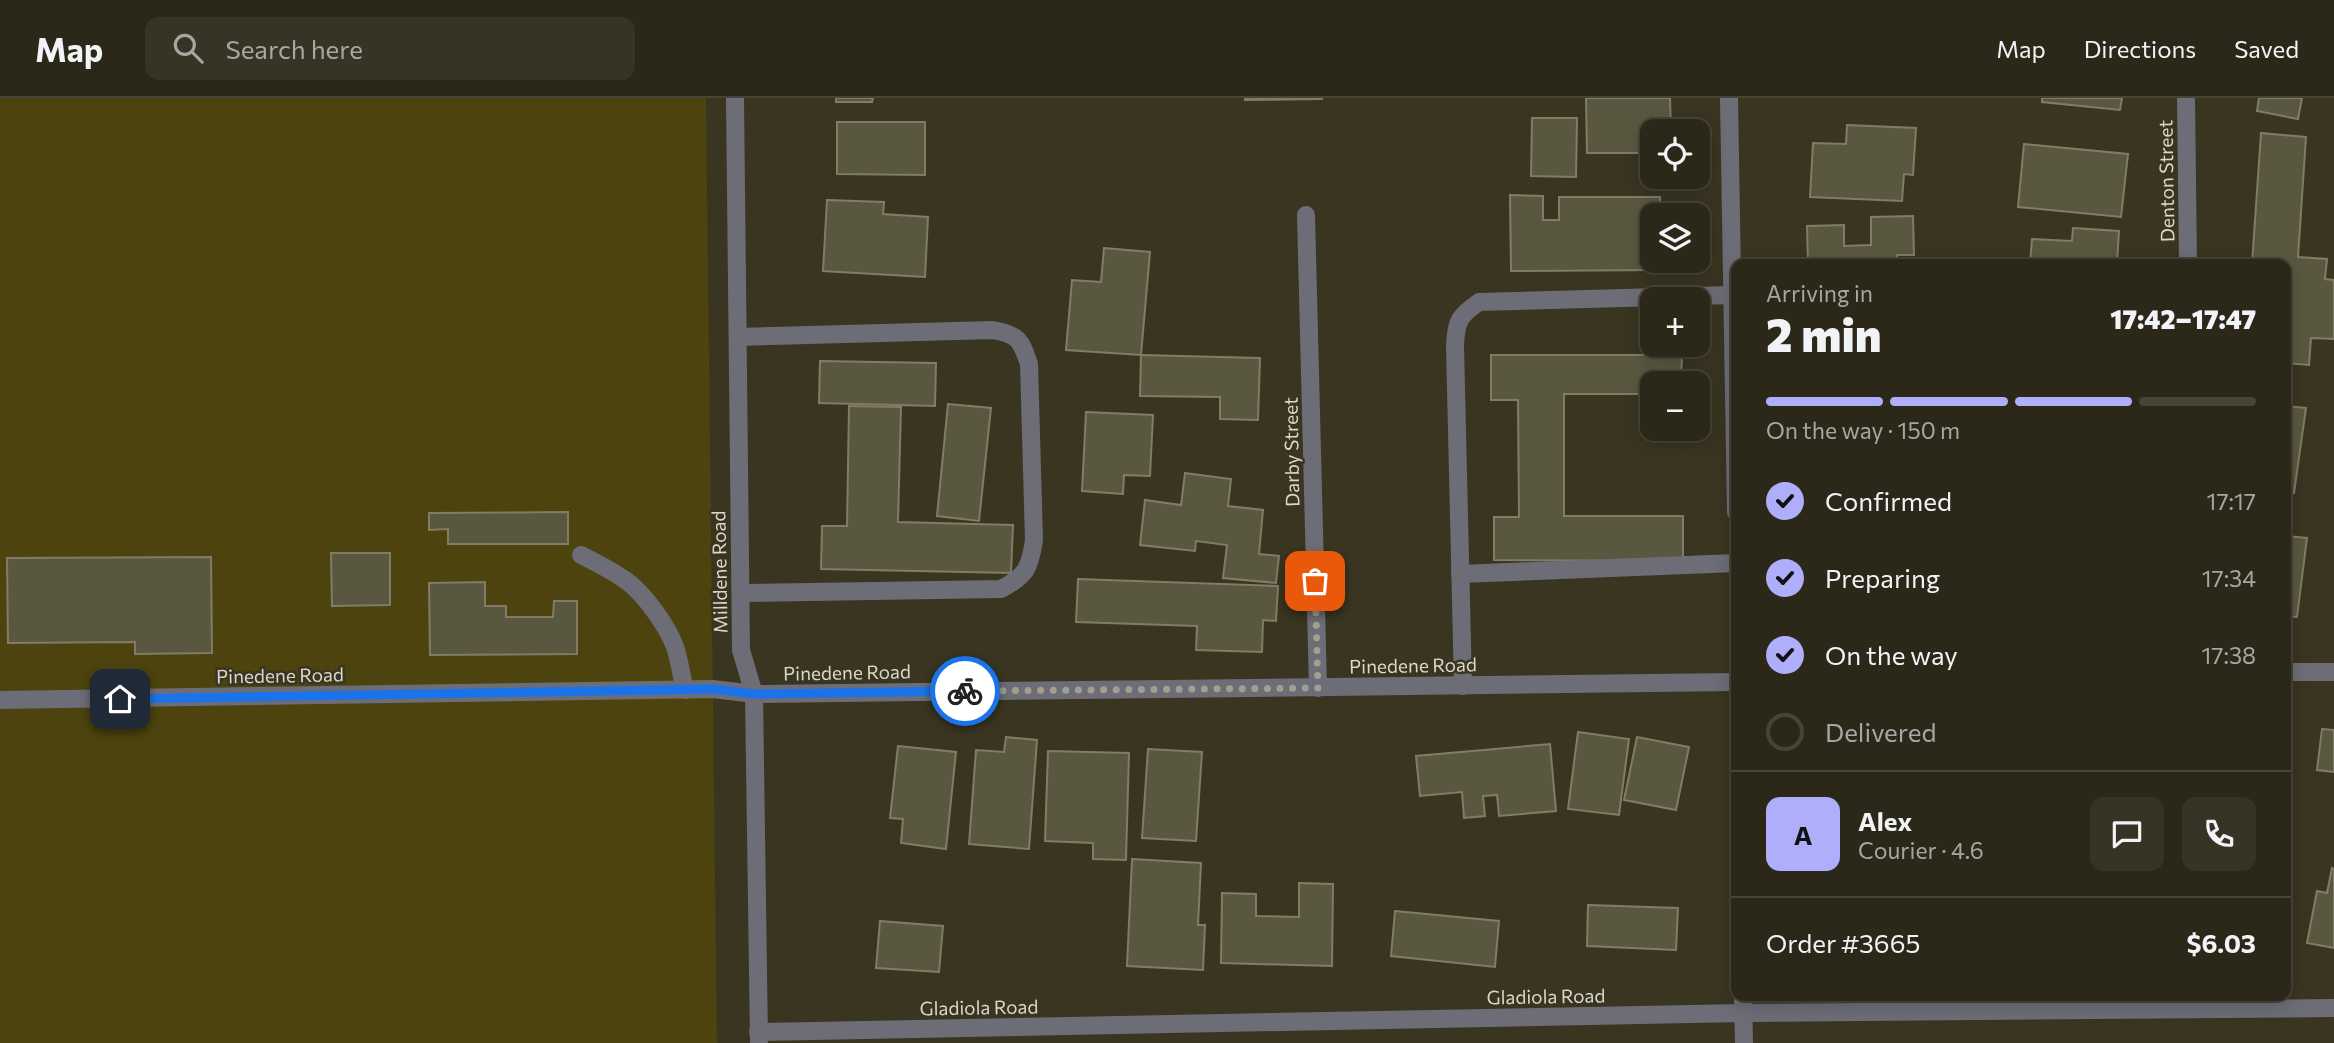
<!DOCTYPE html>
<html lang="en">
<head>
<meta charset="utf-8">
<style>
  :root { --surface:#2b2819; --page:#373426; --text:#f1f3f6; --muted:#a6a6a2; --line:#474438; --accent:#aeaefb }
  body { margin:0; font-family:Commissioner,sans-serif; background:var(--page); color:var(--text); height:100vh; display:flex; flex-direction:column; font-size:26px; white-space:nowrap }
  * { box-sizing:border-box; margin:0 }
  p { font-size:23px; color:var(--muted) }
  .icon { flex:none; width:38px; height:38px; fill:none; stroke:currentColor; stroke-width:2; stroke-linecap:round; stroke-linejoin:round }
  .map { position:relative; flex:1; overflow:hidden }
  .panel { position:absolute; left:1731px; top:161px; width:560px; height:742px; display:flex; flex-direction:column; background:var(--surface); border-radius:14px; box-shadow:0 4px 18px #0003,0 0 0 2px var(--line) }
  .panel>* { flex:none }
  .buttons { position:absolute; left:1640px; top:21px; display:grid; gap:14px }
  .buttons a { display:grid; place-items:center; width:70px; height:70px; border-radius:14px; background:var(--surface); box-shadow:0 4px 18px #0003,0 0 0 2px var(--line); font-size:35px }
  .pin { position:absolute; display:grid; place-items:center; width:60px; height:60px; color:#fff; margin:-30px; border-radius:14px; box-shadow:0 4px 10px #0006 }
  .courier { position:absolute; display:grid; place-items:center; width:70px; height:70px; margin:-35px; border:5px solid #1a73e8; border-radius:50%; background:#fff; color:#222; box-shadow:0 2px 9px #0007 }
  .summary em { font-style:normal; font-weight:800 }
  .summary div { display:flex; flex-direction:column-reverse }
  .summary { display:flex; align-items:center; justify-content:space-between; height:119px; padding:0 35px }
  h1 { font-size:46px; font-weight:800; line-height:52px }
  .bar { display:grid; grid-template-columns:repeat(4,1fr); gap:10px 7px; align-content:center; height:84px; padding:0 35px }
  .bar i { height:9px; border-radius:5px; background:var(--line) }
  .bar .active { background:var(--accent) }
  .bar p { grid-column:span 4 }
  .line { display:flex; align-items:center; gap:18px; padding:0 35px; border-top:2px solid var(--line) }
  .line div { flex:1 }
  .round { display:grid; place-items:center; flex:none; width:74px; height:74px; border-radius:14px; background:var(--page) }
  ol { padding:0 35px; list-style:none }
  li { display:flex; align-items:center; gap:21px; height:77px }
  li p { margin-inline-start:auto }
  li .icon { padding:7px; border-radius:50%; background:var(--accent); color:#111; stroke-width:4 }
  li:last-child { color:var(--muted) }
  li i { width:38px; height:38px; border:4px solid var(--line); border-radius:50% }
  header { display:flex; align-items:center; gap:42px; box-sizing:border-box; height:98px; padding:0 35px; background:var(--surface); border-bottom:2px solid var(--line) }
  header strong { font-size:33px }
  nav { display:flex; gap:38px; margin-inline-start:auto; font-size:24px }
  .search { width:490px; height:63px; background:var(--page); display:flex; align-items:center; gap:18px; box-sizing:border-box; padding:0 24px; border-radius:14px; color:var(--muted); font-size:26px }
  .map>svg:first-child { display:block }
  .green { fill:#4c430e }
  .building { fill:#5a5741; stroke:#807c66; stroke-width:2 }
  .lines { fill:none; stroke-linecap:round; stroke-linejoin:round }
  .minor { stroke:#6d6d77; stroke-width:18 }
  .done { stroke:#a29f90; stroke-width:7; stroke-dasharray:0 12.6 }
  .route { stroke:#1a73e8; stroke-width:9 }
  .labels { text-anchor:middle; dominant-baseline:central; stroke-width:5; stroke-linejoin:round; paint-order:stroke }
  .street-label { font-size:19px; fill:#dad8cb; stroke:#393521 }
</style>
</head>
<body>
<header>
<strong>Map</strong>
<div class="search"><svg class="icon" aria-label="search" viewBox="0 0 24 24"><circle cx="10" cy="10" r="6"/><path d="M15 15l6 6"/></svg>Search here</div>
<nav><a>Map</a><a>Directions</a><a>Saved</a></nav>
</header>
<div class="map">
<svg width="2334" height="945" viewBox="0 0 2334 945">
  <rect width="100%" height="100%" fill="#393521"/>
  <!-- green -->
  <polygon class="green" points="0,0 706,0 717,945 0,945"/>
  <!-- building -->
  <g class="building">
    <polygon points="836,0 873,0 872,4 836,4"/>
    <polygon points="1245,0 1322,0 1322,1 1245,2"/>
    <polygon points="1586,0 1670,0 1671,33 1652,33 1652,55 1587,55"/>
    <polygon points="2042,0 2122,0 2120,12 2042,4"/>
    <polygon points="2259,0 2302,0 2298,21 2257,13"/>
    <polygon points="1532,20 1577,20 1576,79 1531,78"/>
    <polygon points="837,24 925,24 925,77 837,76"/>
    <polygon points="1847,27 1916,30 1913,77 1904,76 1902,103 1810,99 1813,45 1846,46"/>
    <polygon points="2261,35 2306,39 2298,159 2327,161 2325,181 2334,182 2334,241 2311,240 2309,267 2286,265 2286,166 2252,166"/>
    <polygon points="2024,46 2128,56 2121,119 2018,109"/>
    <polygon points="1510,97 1543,98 1543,122 1559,122 1559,99 1660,99 1660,117 1652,117 1652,163 1660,163 1660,172 1511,173"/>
    <polygon points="827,102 884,104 883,116 928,119 925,179 823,173"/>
    <polygon points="1913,118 1914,157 1897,157 1897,166 1808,166 1807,128 1844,127 1844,148 1871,147 1871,119"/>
    <polygon points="2073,130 2119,133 2117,166 2030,166 2032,141 2072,143"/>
    <polygon points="1104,150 1150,154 1141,257 1066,252 1072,182 1101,184"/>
    <polygon points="1141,257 1260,260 1258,322 1220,321 1220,299 1140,298"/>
    <polygon points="1491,257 1682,257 1681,285 1652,285 1652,296 1564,296 1564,418 1683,418 1683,463 1494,462 1494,419 1519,419 1518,302 1491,302"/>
    <polygon points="820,263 936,265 935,308 819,305"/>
    <polygon points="948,306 991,310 979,423 937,418"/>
    <polygon points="849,308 901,309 898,424 1013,427 1011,475 821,471 822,428 847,428"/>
    <polygon points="2286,308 2306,310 2294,395 2286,394"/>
    <polygon points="1086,314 1153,317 1150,378 1124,377 1123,396 1082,393"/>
    <polygon points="1185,375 1231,381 1228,408 1263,412 1259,456 1279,458 1276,485 1223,480 1227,447 1196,443 1195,453 1140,447 1145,402 1181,407"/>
    <polygon points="568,414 568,446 448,446 448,431 429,432 429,415"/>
    <polygon points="2286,438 2307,440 2297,519 2286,518"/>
    <polygon points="331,455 390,455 390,507 332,508"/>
    <polygon points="211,459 212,555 135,556 135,544 8,545 7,460"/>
    <polygon points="1078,481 1278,488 1276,523 1263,522 1262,554 1196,552 1197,528 1076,524"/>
    <polygon points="485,484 485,508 506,508 506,519 553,519 554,503 577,503 577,556 430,557 429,485"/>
    <polygon points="2322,631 2334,632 2334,674 2317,672"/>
    <polygon points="1578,634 1629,641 1619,717 1568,711"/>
    <polygon points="1006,639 1037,642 1029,751 969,746 976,652 1004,654"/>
    <polygon points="1637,639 1689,649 1676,712 1624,702"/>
    <polygon points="1550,646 1556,713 1499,718 1497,697 1483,698 1485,718 1464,720 1462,694 1420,698 1416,658"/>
    <polygon points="898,648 956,654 946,751 901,745 903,721 890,720"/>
    <polygon points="1148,651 1202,654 1196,743 1142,740"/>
    <polygon points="1048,653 1129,655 1126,762 1093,761 1093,745 1045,743"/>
    <polygon points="1132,761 1201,765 1198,827 1205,827 1203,872 1127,868"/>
    <polygon points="2332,770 2334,771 2334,850 2307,845 2317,793 2327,795"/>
    <polygon points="1299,785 1333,786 1332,868 1221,865 1222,795 1256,796 1256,818 1299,819"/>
    <polygon points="1588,807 1678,810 1676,852 1587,848"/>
    <polygon points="1395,813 1499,823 1495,869 1391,858"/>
    <polygon points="880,823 943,828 939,874 876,870"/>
  </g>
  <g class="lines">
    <!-- minor -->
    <g class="minor">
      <polyline points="735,0 741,552 754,596 759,943"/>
      <polyline points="1729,0 1736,414"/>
      <polyline points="2186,0 2188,166"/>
      <polyline points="1306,117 1318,590"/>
      <path d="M738,239L993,232C1019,237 1021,242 1029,266L1034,442C1030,470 1026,478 1001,491L741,495"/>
      <path d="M581,457C597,465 613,473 628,484C645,497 668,529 675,549C680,563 681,578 685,592"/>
      <polyline points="1460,476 1736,465"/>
      <polyline points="2286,574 2334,574"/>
      <path d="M1463,588L1455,248C1456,223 1459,218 1479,204L1732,197"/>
      <polyline points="0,602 713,591 754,596 1736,584"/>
      <polyline points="1743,898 1744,945"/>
      <polyline points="758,934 1743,915 2334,910"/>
    </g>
  </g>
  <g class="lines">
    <!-- done -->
    <polyline class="done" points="965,593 1318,590 1315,483"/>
    <!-- route -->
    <polyline class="route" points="120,601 713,591 754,596 965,593"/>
  </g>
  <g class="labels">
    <!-- street labels -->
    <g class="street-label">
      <text transform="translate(2166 83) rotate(-91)">Denton Street</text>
      <text transform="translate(1291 354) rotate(-91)">Darby Street</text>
      <text transform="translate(719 474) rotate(-91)">Milldene Road</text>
      <text transform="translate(1413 567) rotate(-1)">Pinedene Road</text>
      <text transform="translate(847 574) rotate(-1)">Pinedene Road</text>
      <text transform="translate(280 577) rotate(-1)">Pinedene Road</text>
      <text transform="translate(1546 898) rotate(-1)">Gladiola Road</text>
      <text transform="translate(979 909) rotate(-1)">Gladiola Road</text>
    </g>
  </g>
</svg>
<div class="buttons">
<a><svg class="icon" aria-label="locate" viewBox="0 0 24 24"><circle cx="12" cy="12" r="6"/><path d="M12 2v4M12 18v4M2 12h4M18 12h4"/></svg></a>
<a><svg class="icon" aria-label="layers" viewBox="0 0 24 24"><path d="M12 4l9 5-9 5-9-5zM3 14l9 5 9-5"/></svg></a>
<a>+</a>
<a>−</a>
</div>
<div class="pin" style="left:1315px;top:483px;background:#ea580c"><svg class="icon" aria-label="bag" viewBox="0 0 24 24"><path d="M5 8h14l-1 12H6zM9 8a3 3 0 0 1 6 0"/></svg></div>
<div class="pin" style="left:120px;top:601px;background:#1f2937"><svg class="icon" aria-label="home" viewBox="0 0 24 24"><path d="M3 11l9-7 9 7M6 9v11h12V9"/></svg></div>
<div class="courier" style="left:965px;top:593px"><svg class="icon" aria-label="bike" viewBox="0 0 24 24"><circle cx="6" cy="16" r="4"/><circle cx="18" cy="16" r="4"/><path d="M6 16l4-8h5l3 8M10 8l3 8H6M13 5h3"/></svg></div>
<section class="panel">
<div class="summary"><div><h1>2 min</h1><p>Arriving in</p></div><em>17:42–17:47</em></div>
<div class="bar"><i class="active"></i><i class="active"></i><i class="active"></i><i></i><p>On the way · 150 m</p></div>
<ol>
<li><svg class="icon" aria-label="check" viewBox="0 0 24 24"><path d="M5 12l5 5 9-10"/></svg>Confirmed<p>17:17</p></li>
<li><svg class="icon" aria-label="check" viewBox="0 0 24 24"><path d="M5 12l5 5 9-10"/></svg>Preparing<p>17:34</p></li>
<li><svg class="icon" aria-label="check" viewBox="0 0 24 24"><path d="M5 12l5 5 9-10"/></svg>On the way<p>17:38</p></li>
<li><i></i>Delivered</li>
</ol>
<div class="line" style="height:126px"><b class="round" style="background:var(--accent);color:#111">A</b><div><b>Alex</b><p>Courier · 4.6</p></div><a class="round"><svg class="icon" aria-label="chat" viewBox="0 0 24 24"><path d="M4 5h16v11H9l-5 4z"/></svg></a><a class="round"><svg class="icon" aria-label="phone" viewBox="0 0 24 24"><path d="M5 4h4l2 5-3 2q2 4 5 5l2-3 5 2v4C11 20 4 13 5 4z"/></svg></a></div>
<div class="line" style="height:91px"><div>Order #3665</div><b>$6.03</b></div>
</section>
</div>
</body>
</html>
